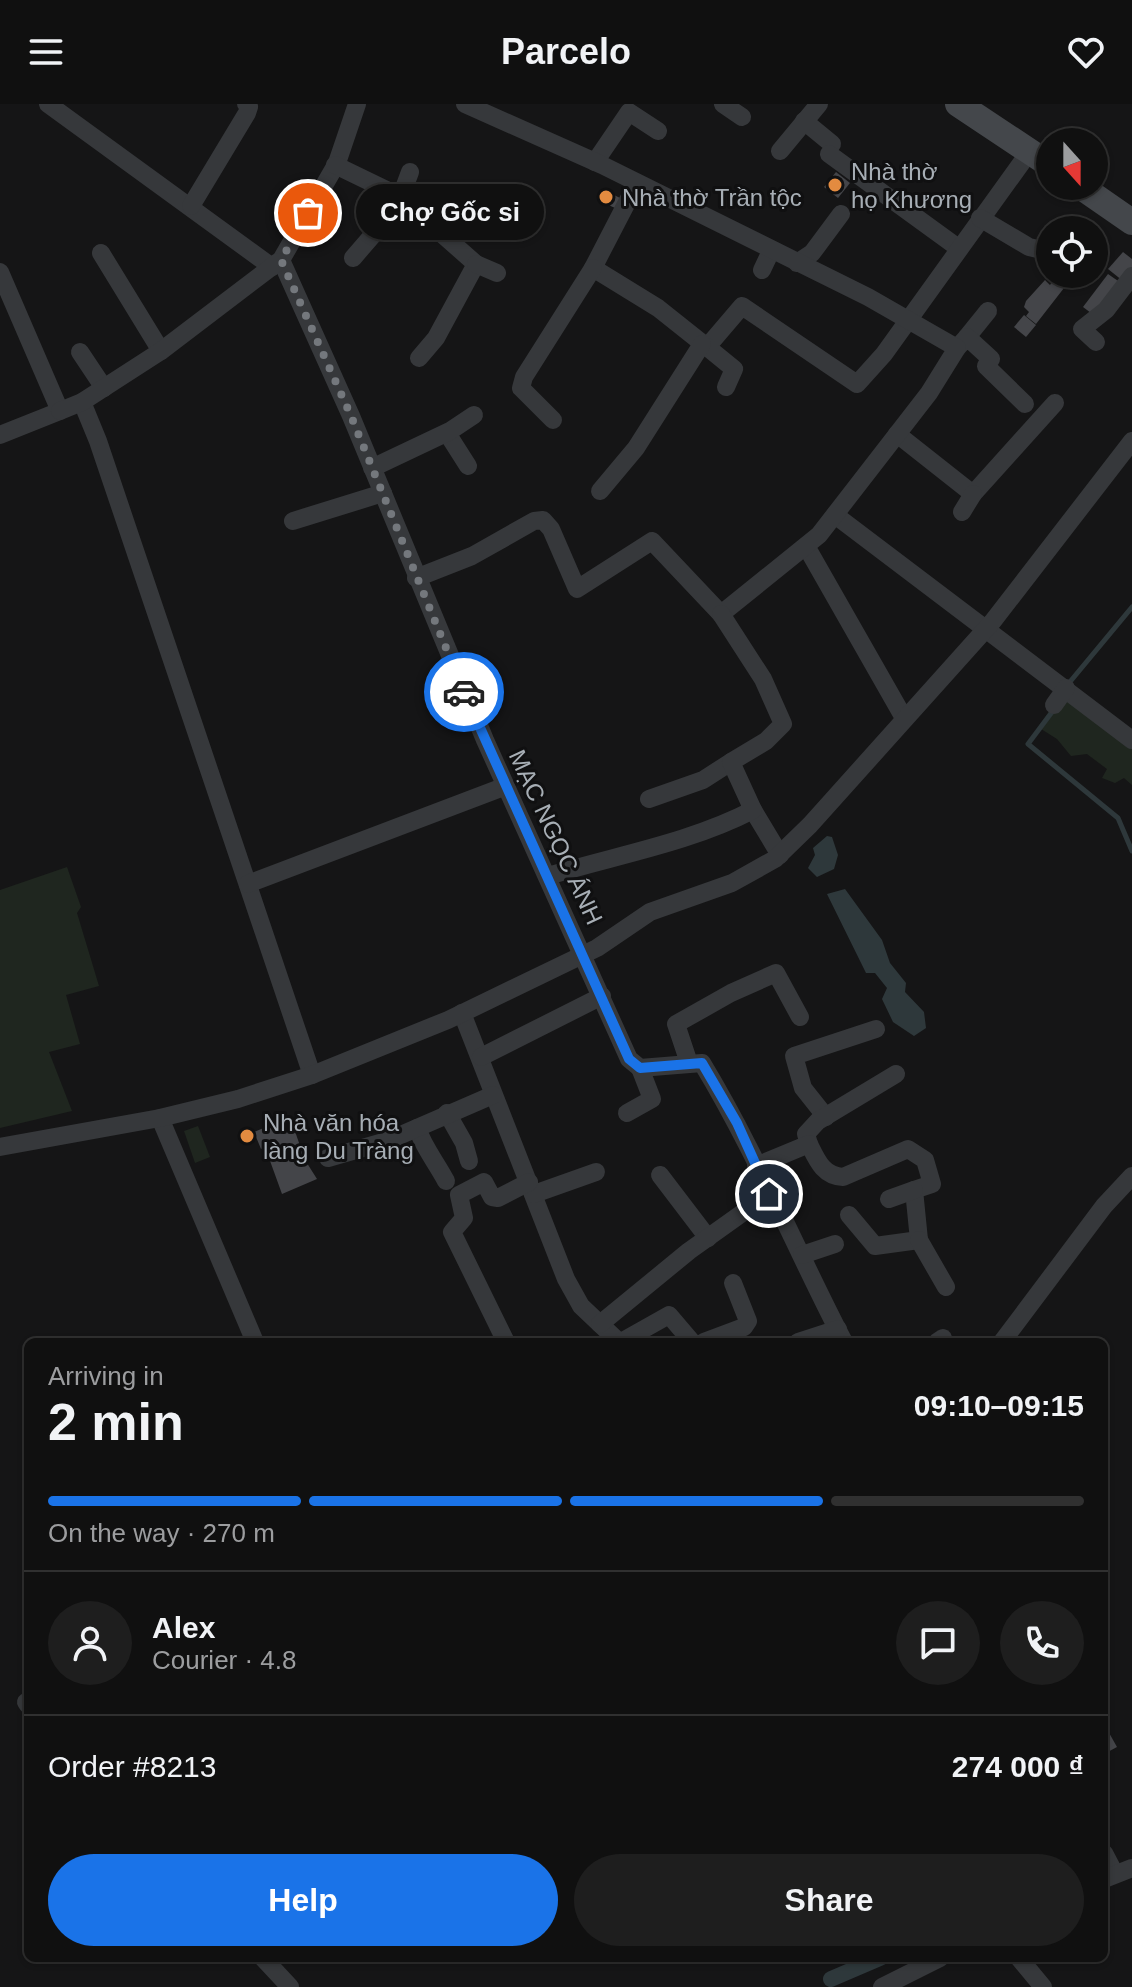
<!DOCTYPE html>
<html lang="en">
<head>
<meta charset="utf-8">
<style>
  :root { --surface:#101010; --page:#1e1e1e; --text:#f1f3f6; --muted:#9c9d9f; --line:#303030; --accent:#1a73e8 }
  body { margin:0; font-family:Helvetica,sans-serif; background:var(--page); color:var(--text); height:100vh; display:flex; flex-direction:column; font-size:30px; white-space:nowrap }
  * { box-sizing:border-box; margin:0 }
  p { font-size:26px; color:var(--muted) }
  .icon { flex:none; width:44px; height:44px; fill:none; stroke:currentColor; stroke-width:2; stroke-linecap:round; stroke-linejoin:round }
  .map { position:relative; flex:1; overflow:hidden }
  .panel { position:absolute; left:24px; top:1234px; width:1084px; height:624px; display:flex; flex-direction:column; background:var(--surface); border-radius:12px; box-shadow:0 2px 6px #0004,0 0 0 2px var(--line) }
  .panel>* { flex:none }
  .needle { width:52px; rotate:159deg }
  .buttons { position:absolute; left:1036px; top:24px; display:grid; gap:16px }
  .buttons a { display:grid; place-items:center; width:72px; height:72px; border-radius:50%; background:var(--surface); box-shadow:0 2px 6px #0004,0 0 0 2px var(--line); font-size:40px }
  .pin { position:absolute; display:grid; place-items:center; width:68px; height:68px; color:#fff; margin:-34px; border:4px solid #fff; border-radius:50%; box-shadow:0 2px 8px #0007 }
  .courier { position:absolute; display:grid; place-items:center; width:80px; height:80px; margin:-40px; border:6px solid #1a73e8; border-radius:50%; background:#fff; color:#222; box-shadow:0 2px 10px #0007 }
  .bubble { position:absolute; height:56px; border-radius:28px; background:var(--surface); box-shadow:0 2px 6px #0004,0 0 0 2px var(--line); font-size:26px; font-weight:700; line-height:56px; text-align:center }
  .headline em { font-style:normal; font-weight:700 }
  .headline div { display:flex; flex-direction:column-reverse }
  .headline { display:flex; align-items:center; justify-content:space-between; height:136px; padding:0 24px }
  h1 { font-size:52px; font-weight:700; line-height:60px }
  .bar { display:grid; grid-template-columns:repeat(4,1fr); gap:12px 8px; align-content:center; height:96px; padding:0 24px }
  .bar i { height:10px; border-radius:6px; background:var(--line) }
  .bar .current { background:var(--accent) }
  .bar p { grid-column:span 4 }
  .line { display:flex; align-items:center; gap:20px; padding:0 24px; border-top:2px solid var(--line) }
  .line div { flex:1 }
  .round { display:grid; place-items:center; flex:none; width:84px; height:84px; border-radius:42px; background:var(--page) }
  .button { display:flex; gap:16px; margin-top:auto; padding:16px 24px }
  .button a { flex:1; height:92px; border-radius:48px; background:var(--accent); color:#fff; font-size:32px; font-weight:700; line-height:92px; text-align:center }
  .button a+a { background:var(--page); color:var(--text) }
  header { display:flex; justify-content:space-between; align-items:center; height:104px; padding:0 24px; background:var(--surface); font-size:36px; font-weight:700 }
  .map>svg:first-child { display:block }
  .green { fill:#1f261f }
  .water { fill:#2e383b }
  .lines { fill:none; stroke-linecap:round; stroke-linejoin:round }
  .stream { stroke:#2e383b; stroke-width:5 }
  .canal { stroke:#2e383b; stroke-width:16 }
  .building { fill:#444549 }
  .street { stroke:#36383b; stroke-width:18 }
  .secondary { stroke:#44474b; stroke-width:26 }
  .done { stroke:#74787d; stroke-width:8; stroke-dasharray:0 14.4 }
  .route { stroke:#1a73e8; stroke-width:10 }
  .poi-dot { fill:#e38b40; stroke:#101011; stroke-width:3 }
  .labels { text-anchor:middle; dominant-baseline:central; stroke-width:6; stroke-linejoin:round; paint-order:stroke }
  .poi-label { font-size:24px; fill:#a7aeb5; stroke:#101011; text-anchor:start }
  .street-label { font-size:24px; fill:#a7aeb5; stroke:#101011 }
</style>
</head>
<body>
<header><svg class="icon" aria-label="menu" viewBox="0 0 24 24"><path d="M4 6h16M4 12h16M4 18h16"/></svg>Parcelo<svg class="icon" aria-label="heart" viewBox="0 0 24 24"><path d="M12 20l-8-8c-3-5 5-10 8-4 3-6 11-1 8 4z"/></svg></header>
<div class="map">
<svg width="1132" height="1883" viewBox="0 0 1132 1883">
  <rect width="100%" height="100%" fill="#151516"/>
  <!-- green -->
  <g class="green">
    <polygon points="1066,584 1132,636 1132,681 1124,674 1115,679 1102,674 1107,665 1087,650 1071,652 1057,635 1038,623"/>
    <polygon points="67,763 81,803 77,809 99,882 66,891 80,940 49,948 72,1007 0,1024 0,786"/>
    <polygon points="198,1022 210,1053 195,1059 184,1027"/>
  </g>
  <!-- water -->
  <g class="water">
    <polygon points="827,732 832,733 838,751 834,765 817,773 808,764 815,751 813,744"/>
    <polygon points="845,785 882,836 890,859 906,879 905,888 924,908 926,924 914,932 893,918 882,895 887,884 875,869 866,869 827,790"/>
  </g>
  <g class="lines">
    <!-- stream -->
    <g class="stream">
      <polyline points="1069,579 1132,503"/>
      <polyline points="1055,604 1028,640 1118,714 1132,747"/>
    </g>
    <!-- canal -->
    <polyline class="canal" points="831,1875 880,1854"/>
  </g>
  <!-- building -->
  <g class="building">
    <polygon points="836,68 850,79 838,94 824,83"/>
    <polygon points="608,88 620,94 615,104 602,98"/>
    <polygon points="1123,148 1132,155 1132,166 1123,177 1108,165"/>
    <polygon points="1108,170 1121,179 1095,212 1083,203"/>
    <polygon points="1054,175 1064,184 1036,220 1026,212 1029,208 1024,203 1026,197 1045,176 1050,181"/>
    <polygon points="1024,211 1036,221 1026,233 1014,223"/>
    <polygon points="290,1013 305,1056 317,1075 282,1090 265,1043 261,1045 254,1028"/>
    <polygon points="1108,1627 1117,1643 1104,1650 1104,1630"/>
  </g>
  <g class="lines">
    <!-- street -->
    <g class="street">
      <polyline points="48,0 272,163"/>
      <path d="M357,0L337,59L281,156L351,312L485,636L629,955L640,964L702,959C756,1048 796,1146 844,1238"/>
      <polyline points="723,0 742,13"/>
      <polyline points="804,17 832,40"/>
      <polyline points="780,47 819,0"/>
      <polyline points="829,50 957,143"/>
      <polyline points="595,58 629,8 658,27"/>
      <polyline points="335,61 399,92 476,160 436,234 419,254"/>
      <polyline points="637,79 593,164 658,204 707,243 742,202 857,280 884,250 1030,47"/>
      <polyline points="191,102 247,9 249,3 246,0"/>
      <polyline points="980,114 1029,143 1050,148"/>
      <polyline points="101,149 161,247"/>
      <polyline points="353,154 397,103 410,68"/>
      <polyline points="797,159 812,149 841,110"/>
      <polyline points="476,160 497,169"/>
      <polyline points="762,166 771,147"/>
      <polyline points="0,168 60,307 0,331"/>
      <polyline points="967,233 988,207"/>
      <polyline points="1096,238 1082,225 1106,206 1132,172"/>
      <polyline points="707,243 734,265 726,283"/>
      <polyline points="957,244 967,233 991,255 986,262 1025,300"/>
      <polyline points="80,248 104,284"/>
      <polyline points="82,298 98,337 312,971"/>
      <polyline points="60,307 82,298 161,247 278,158"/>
      <polyline points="553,316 521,284 524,273 593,164"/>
      <polyline points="447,329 468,362"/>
      <polyline points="897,330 973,390 1055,299"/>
      <polyline points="372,364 450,327 474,311"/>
      <polyline points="600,387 636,344 702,240"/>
      <polyline points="962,408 973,390"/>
      <polyline points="835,411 1132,636"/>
      <polyline points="293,417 383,389"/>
      <polyline points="806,442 904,614"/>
      <polyline points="416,474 472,452 534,417 543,416 551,425 577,485 652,437 721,510 819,431 929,289 957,244 868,193 602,61 465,0"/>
      <polyline points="1054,601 1066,584"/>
      <polyline points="649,695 703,676 731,658"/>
      <polyline points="753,706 780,751"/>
      <path d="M548,772C617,751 689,739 753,706L731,658L766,637L783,620L763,575L721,510"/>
      <polyline points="248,780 506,682"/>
      <polyline points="462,909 566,1175 581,1202 619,1238"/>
      <polyline points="481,953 602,892"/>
      <polyline points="689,959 676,920 731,889 776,869 800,913"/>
      <polyline points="447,1009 464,1039 469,1057"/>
      <polyline points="627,1009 652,995 640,964"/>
      <polyline points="826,1013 803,984 794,952 876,925"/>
      <polyline points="160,1014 255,1238"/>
      <path d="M417,1024C424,1044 436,1058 446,1077"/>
      <polyline points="809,1040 806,1030 818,1017 896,970"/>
      <polyline points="0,1043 160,1014 238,995 312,971 448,916 597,844 650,808 732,779 775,755 810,721 993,517 1132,337"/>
      <polyline points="328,1054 387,1037 493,991"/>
      <path d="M756,1062L809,1040C817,1056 823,1072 843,1073L908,1045L925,1056L932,1080L914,1086L919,1136L875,1142L849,1111"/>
      <polyline points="660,1071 708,1134"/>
      <polyline points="534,1090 596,1068"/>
      <polyline points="889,1095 914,1086"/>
      <polyline points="919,1136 946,1183"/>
      <polyline points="802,1151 835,1140"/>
      <polyline points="600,1220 689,1147 769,1090"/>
      <polyline points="506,1238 452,1128 464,1114 459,1091 484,1078 492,1093 498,1094 529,1078"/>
      <polyline points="621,1238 669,1211 692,1238"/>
      <polyline points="704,1238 744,1223 748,1217 733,1179"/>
      <polyline points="798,1238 838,1225"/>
      <polyline points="937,1238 943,1234"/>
      <polyline points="1002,1238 1104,1102 1132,1072"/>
      <polyline points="26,1598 28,1601"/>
      <polyline points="1104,1749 1115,1770"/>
      <polyline points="1104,1775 1132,1764"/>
      <polyline points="263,1854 290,1883"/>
      <polyline points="1019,1854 1043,1883"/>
      <polyline points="882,1883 940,1854"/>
    </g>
    <!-- secondary -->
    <g class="secondary">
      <polyline points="958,0 1050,61"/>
      <polyline points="1080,82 1132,118"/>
    </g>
  </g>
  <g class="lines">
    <!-- done -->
    <polyline class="done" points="308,109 281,156 351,312 464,588"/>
    <!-- route -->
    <polyline class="route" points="464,588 629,955 640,964 702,959 737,1019 769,1090"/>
  </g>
  <!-- markers -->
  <g class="poi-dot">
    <circle cx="835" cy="81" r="8"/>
    <circle cx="606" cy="93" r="8"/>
    <circle cx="247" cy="1032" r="8"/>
  </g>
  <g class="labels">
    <!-- poi labels -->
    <g class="poi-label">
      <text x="851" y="67">Nhà thờ<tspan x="851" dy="28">họ Khương</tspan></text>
      <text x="622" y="93">Nhà thờ Trần tộc</text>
      <text x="263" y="1018">Nhà văn hóa<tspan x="263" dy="28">làng Du Tràng</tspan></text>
    </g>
    <!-- street labels -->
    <g class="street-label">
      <text transform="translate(556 733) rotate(65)">MẠC NGỌC ÁNH</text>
    </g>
  </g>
</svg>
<div class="buttons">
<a><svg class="needle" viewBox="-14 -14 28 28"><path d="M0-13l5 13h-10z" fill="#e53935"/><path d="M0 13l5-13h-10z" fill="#9c9d9f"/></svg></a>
<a><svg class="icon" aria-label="locate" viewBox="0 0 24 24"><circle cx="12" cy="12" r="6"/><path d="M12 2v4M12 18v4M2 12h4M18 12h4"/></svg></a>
</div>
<div class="pin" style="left:308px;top:109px;background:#ea580c"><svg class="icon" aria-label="bag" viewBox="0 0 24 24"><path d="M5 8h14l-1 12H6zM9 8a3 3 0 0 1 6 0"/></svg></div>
<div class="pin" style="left:769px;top:1090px;background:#1f2937"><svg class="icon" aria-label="home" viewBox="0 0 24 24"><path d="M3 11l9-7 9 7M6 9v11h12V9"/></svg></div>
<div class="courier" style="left:464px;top:588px"><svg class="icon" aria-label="car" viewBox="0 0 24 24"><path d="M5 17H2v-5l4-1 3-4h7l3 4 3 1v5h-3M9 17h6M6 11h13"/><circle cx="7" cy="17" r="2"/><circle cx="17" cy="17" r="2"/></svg></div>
<div class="bubble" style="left:356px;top:80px;width:188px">Chợ Gốc si</div>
<section class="panel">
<div class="headline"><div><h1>2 min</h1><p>Arriving in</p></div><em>09:10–09:15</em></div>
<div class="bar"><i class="current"></i><i class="current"></i><i class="current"></i><i></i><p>On the way · 270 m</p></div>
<div class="line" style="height:144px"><a class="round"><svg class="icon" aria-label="person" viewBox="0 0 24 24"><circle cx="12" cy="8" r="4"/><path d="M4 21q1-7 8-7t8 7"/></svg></a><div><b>Alex</b><p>Courier · 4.8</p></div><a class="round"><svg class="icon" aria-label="chat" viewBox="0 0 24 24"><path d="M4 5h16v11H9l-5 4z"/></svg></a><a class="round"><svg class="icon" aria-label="phone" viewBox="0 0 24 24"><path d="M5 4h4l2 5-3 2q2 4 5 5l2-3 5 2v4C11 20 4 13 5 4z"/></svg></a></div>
<div class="line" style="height:104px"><div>Order #8213</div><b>274 000 ₫</b></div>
<div class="button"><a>Help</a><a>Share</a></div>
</section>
</div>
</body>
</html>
